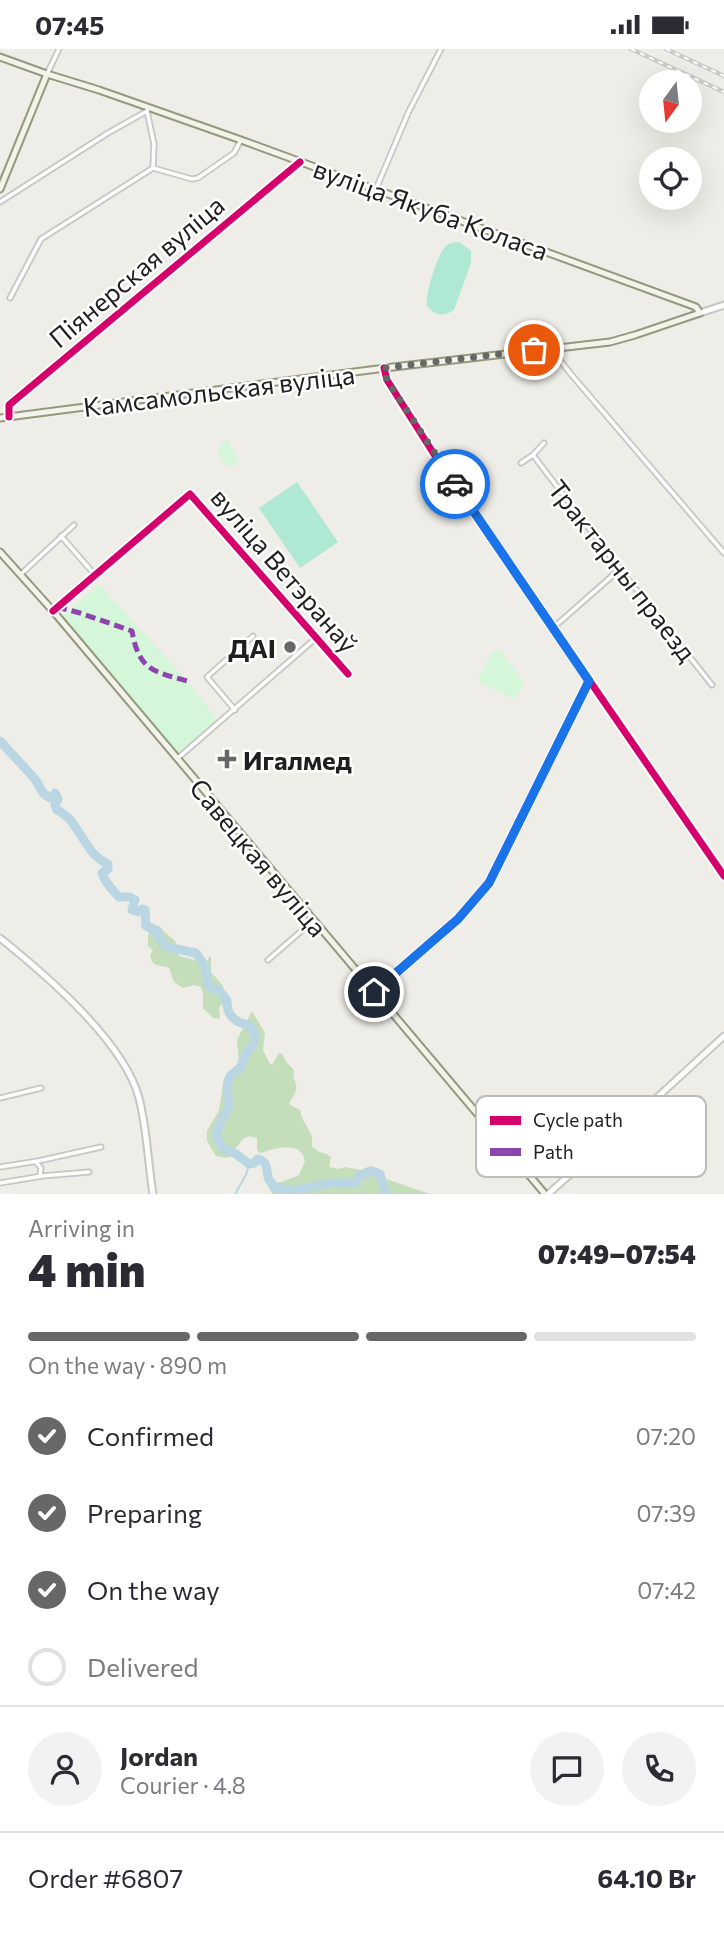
<!DOCTYPE html>
<html lang="en">
<head>
<meta charset="utf-8">
<style>
  :root { --surface:#fff; --page:#f2f2f3; --text:#2b2b33; --muted:#7c7c81; --line:#e1e1e2; --accent:#676765 }
  body { margin:0; font-family:Commissioner,sans-serif; background:var(--page); color:var(--text); height:100vh; display:flex; flex-direction:column; font-size:26px; white-space:nowrap }
  * { box-sizing:border-box; margin:0 }
  p { font-size:23px; color:var(--muted) }
  .icon { flex:none; width:38px; height:38px; fill:none; stroke:currentColor; stroke-width:2; stroke-linecap:round; stroke-linejoin:round }
  .map { position:relative; height:1145px; overflow:hidden }
  .sheet { display:flex; flex-direction:column; background:var(--surface); flex:1 }
  .sheet>* { flex:none }
  .needle { width:46px; rotate:195deg }
  .fabs { position:absolute; left:639px; top:21px; display:grid; gap:14px }
  .fabs a { display:grid; place-items:center; width:63px; height:63px; border-radius:50%; background:var(--surface); box-shadow:0 7px 28px #0002; font-size:35px }
  .pin { position:absolute; display:grid; place-items:center; width:60px; height:60px; color:#fff; margin:-30px; border:4px solid #fff; border-radius:50%; box-shadow:0 2px 7px #0007 }
  .courier { position:absolute; display:grid; place-items:center; width:70px; height:70px; margin:-35px; border:5px solid #1a73e8; border-radius:50%; background:#fff; color:#222; box-shadow:0 2px 9px #0007 }
  .overview em { font-style:normal; font-weight:800 }
  .overview div { display:flex; flex-direction:column-reverse }
  .overview { display:flex; align-items:center; justify-content:space-between; height:119px; padding:0 28px }
  h1 { font-size:46px; font-weight:800; line-height:52px }
  .bar { display:grid; grid-template-columns:repeat(4,1fr); gap:10px 7px; align-content:center; height:84px; padding:0 28px }
  .bar i { height:9px; border-radius:5px; background:var(--line) }
  .bar .selected { background:var(--accent) }
  .bar p { grid-column:span 4 }
  .line { display:flex; align-items:center; gap:18px; padding:0 28px; border-top:2px solid var(--line) }
  .line div { flex:1 }
  .round { display:grid; place-items:center; flex:none; width:74px; height:74px; border-radius:37px; background:var(--page) }
  ol { padding:0 28px; list-style:none }
  li { display:flex; align-items:center; gap:21px; height:77px }
  li p { margin-inline-start:auto }
  li .icon { padding:7px; border-radius:50%; background:var(--accent); color:#fff; stroke-width:4 }
  li:last-child { color:var(--muted) }
  li i { width:38px; height:38px; border:4px solid var(--line); border-radius:50% }
  .status { display:flex; justify-content:space-between; align-items:center; height:49px; padding:0 35px; background:var(--surface); direction:ltr }
  .status svg { height:19px; fill:currentColor }
  .map>svg:first-child { display:block }
  .forest { fill:#c4debb }
  .park { fill:#d5f6d8 }
  .pitch { fill:#b0e8d6 }
  .lines { fill:none; stroke-linecap:round; stroke-linejoin:round }
  .stream { stroke:#bad6e3; stroke-width:2 }
  .river { stroke:#bad6e3; stroke-width:9 }
  .minor-casing { stroke:#c6c6c4; stroke-width:7 }
  .tertiary-casing { stroke:#c6c6c4; stroke-width:9 }
  .secondary-casing { stroke:#94997e; stroke-width:9 }
  .minor { stroke:#fcfcfc; stroke-width:3.5 }
  .tertiary { stroke:#fcfcfc; stroke-width:5 }
  .secondary { stroke:#f2f4eb; stroke-width:5 }
  .rail-casing { stroke:#cbcbca; stroke-width:4.5 }
  .rail { stroke:#fff; stroke-width:2; stroke-dasharray:5; stroke-linecap:butt }
  .quiet { stroke:#8e44ad; stroke-width:5; stroke-dasharray:10 5; stroke-linecap:butt }
  .cycleway-casing { stroke:#fff; stroke-width:11 }
  .cycleway { stroke:#d6006c; stroke-width:7 }
  .done { stroke:#676765; stroke-width:7; stroke-dasharray:0 12.6 }
  .route { stroke:#1a73e8; stroke-width:9 }
  .poi-dot { fill:#676765; stroke:#fff; stroke-width:2.5 }
  .labels { text-anchor:middle; dominant-baseline:central; stroke-width:5; stroke-linejoin:round; paint-order:stroke }
  .street-label { font-size:26px; fill:#1f1f1f; stroke:#fff }
  .poi-label { font-size:26px; font-weight:bold; fill:#1f1f1f; stroke:#fff; text-anchor:end }
  .key { fill:#fff; stroke:#bcbcbc; stroke-width:2 }
  .key-label { font-size:19px; fill:#1f1f1f }
</style>
</head>
<body>
<div class="status"><b>07:45</b><svg viewBox="0 0 49 12"><path d="M0 12V9h3v3zM5 12V6h3v6zM10 12V3h3v9zM15 12V0h3v12zM26 1h20v11H26zM47 4h2v5h-2z"/></svg></div>
<div class="map">
<svg width="724" height="1145" viewBox="0 0 724 1145">
  <rect width="100%" height="100%" fill="#eeede8"/>
  <!-- forest -->
  <g class="forest">
    <path d="M157,878C163,880 170,888 175,892L179,907L199,912L203,920L205,919L209,908H211V923L223,937V943L226,950L219,959L220,970L213,969L203,959V945L201,938L194,936L183,939L174,933L169,919C159,915 153,919 150,907L153,901L148,897V887L150,881Z"/>
    <path d="M252,962L265,984L263,1001L270,1015L272,1016L279,1004L282,1005L287,1014L294,1021C292,1031 298,1034 296,1041C295,1046 291,1050 289,1055L300,1061C302,1073 310,1079 312,1089C313,1095 309,1095 315,1100C321,1105 326,1103 331,1108L329,1118L339,1120L345,1118L361,1121L370,1117L375,1120L383,1129L430,1145H273L268,1138L269,1133H282L299,1126L305,1112C301,1090 274,1100 260,1104L257,1101V1089L250,1087L243,1090L228,1109L216,1107L207,1092V1082L219,1061L224,1030L239,1013L237,991Z"/>
  </g>
  <!-- park -->
  <g class="park">
    <polygon points="228,390 235,406 240,412 234,417 227,417 218,406 221,395"/>
    <polygon points="99,535 187,632 218,672 178,704 63,567"/>
    <polygon points="500,601 524,634 515,650 481,634 478,629 493,603"/>
  </g>
  <!-- pitch -->
  <g class="pitch">
    <path d="M455,193L461,194L471,202V214L454,261C444,268 435,267 427,257C425,246 437,207 445,198C449,194 450,195 455,193Z"/>
    <polygon points="297,433 338,493 300,519 259,459"/>
  </g>
  <g class="lines">
    <!-- stream -->
    <polyline class="stream" points="235,1145 246,1126 249,1115"/>
    <!-- river -->
    <path class="river" d="M0,692L35,730L43,744L50,749L54,748L55,744L58,750L55,756L57,761C79,770 83,804 108,815V820L102,824C105,834 112,840 119,848H130L135,851L132,861L139,863L142,860L145,861L146,877L158,882L157,887L167,898L196,904L205,917L208,935L211,939L219,941L227,951C226,966 235,974 249,976L254,982V994L246,1005L240,1019L230,1027L227,1037L229,1059L223,1068L217,1083V1089L224,1100L236,1105L249,1115L254,1114L258,1110C270,1114 265,1121 269,1131C270,1131 275,1139 276,1139L292,1142L329,1134H355L359,1127L372,1122L380,1125L385,1143L387,1145"/>
    <!-- minor casing -->
    <g class="minor-casing">
      <g id="minor">
        <polyline points="47,25 59,0"/>
        <polyline points="153,119 192,130 198,129 234,104 241,91"/>
        <polyline points="376,140 409,62 441,0"/>
        <polyline points="0,153 108,84 147,62"/>
        <polyline points="10,249 41,190 153,119 154,95 147,62"/>
        <polyline points="552,301 570,324 724,504"/>
        <polyline points="9,367 9,356 300,113"/>
        <polyline points="533,406 620,520 712,636"/>
        <polyline points="521,414 533,406 544,394"/>
        <polyline points="61,487 95,526"/>
        <polyline points="20,526 74,476"/>
        <polyline points="53,562 190,445 348,625"/>
        <polyline points="553,579 620,520"/>
        <polyline points="235,661 207,628 253,587"/>
        <polyline points="178,709 316,589"/>
        <polyline points="268,911 314,871"/>
        <polyline points="0,1049 41,1039"/>
        <polyline points="36,1113 41,1119 40,1126"/>
        <polyline points="0,1118 38,1112 101,1098"/>
        <polyline points="0,1134 42,1127 89,1123"/>
      </g>
    </g>
    <!-- tertiary casing -->
    <g class="tertiary-casing">
      <g id="tertiary">
        <polyline points="700,264 724,256"/>
        <polyline points="384,319 387,331 439,413 724,827"/>
        <path d="M0,889C45,925 124,992 139,1049C147,1080 148,1114 153,1145"/>
        <polyline points="374,943 458,870 489,834 589,631"/>
        <polyline points="548,1145 650,1055 724,987"/>
      </g>
    </g>
    <!-- secondary casing -->
    <g class="secondary-casing">
      <g id="secondary">
        <polyline points="0,8 47,25 99,41 241,91 696,258 700,264 635,286 610,293 393,318 0,369"/>
        <polyline points="0,140 47,25"/>
        <polyline points="0,503 53,562 545,1145"/>
      </g>
    </g>
    <!-- minor -->
    <use href="#minor" class="minor"/>
    <!-- tertiary -->
    <use href="#tertiary" class="tertiary"/>
    <!-- secondary -->
    <use href="#secondary" class="secondary"/>
    <!-- rail casing -->
    <g class="rail-casing">
      <g id="rail">
        <polyline points="631,0 724,43"/>
        <polyline points="666,0 724,27"/>
      </g>
    </g>
    <!-- rail -->
    <use href="#rail" class="rail"/>
    <!-- quiet -->
    <path class="quiet" d="M57,558L80,564L132,582C139,621 152,622 187,632"/>
    <!-- cycleway casing -->
    <g class="cycleway-casing">
      <g id="cycleway">
        <polyline points="384,319 387,331 439,413 724,827"/>
        <polyline points="9,368 9,356 300,113"/>
        <polyline points="53,562 190,445 348,625"/>
        <polyline points="374,943 458,870 489,834 589,631"/>
      </g>
    </g>
    <!-- cycleway -->
    <use href="#cycleway" class="cycleway"/>
  </g>
  <g class="lines">
    <!-- done -->
    <polyline class="done" points="455,435 387,331 384,319 534,301"/>
    <!-- route -->
    <polyline class="route" points="374,943 458,870 489,834 589,632 455,435"/>
  </g>
  <!-- markers -->
  <g class="poi-dot">
    <circle cx="290" cy="598" r="7"/>
    <path d="M223.5 699.5h7v7h7v7h-7v7h-7v-7h-7v-7h7z"/>
  </g>
  <g class="labels">
    <!-- street labels -->
    <g class="street-label">
      <text transform="translate(431 160) rotate(20)">вуліца Якуба Коласа</text>
      <text transform="translate(136 222) rotate(-40)">Піянерская вуліца</text>
      <text transform="translate(219 341) rotate(-7)">Камсамольская вуліца</text>
      <text transform="translate(285 521) rotate(49)">вуліца Ветэранаў</text>
      <text transform="translate(623 521) rotate(52)">Трактарны праезд</text>
      <text transform="translate(259 808) rotate(50)">Савецкая вуліца</text>
    </g>
    <!-- poi labels -->
    <g class="poi-label">
      <text x="276" y="598">ДАІ</text>
      <text x="243" y="710" text-anchor="start">Игалмед</text>
    </g>
  </g>
  <!-- legend -->
  <rect x="476" y="1047" width="230" height="81" rx="10" class="key"/>
  <rect x="490" y="1067" width="31" height="9" fill="#d6006c"/>
  <rect x="490" y="1099" width="31" height="8" fill="#8e44ad"/>
  <g class="key-label">
    <text x="533" y="1078">Cycle path</text>
    <text x="533" y="1110">Path</text>
  </g>
</svg>
<div class="fabs">
<a><svg class="needle" viewBox="-14 -14 28 28"><path d="M0-13l5 13h-10z" fill="#e53935"/><path d="M0 13l5-13h-10z" fill="#7c7c81"/></svg></a>
<a><svg class="icon" aria-label="locate" viewBox="0 0 24 24"><circle cx="12" cy="12" r="6"/><path d="M12 2v4M12 18v4M2 12h4M18 12h4"/></svg></a>
</div>
<div class="pin" style="left:534px;top:301px;background:#ea580c"><svg class="icon" aria-label="bag" viewBox="0 0 24 24"><path d="M5 8h14l-1 12H6zM9 8a3 3 0 0 1 6 0"/></svg></div>
<div class="pin" style="left:374px;top:943px;background:#1f2937"><svg class="icon" aria-label="home" viewBox="0 0 24 24"><path d="M3 11l9-7 9 7M6 9v11h12V9"/></svg></div>
<div class="courier" style="left:455px;top:435px"><svg class="icon" aria-label="car" viewBox="0 0 24 24"><path d="M5 17H2v-5l4-1 3-4h7l3 4 3 1v5h-3M9 17h6M6 11h13"/><circle cx="7" cy="17" r="2"/><circle cx="17" cy="17" r="2"/></svg></div>
</div>
<section class="sheet">
<div class="overview"><div><h1>4 min</h1><p>Arriving in</p></div><em>07:49–07:54</em></div>
<div class="bar"><i class="selected"></i><i class="selected"></i><i class="selected"></i><i></i><p>On the way · 890 m</p></div>
<ol>
<li><svg class="icon" aria-label="check" viewBox="0 0 24 24"><path d="M5 12l5 5 9-10"/></svg>Confirmed<p>07:20</p></li>
<li><svg class="icon" aria-label="check" viewBox="0 0 24 24"><path d="M5 12l5 5 9-10"/></svg>Preparing<p>07:39</p></li>
<li><svg class="icon" aria-label="check" viewBox="0 0 24 24"><path d="M5 12l5 5 9-10"/></svg>On the way<p>07:42</p></li>
<li><i></i>Delivered</li>
</ol>
<div class="line" style="height:126px"><a class="round"><svg class="icon" aria-label="person" viewBox="0 0 24 24"><circle cx="12" cy="8" r="4"/><path d="M4 21q1-7 8-7t8 7"/></svg></a><div><b>Jordan</b><p>Courier · 4.8</p></div><a class="round"><svg class="icon" aria-label="chat" viewBox="0 0 24 24"><path d="M4 5h16v11H9l-5 4z"/></svg></a><a class="round"><svg class="icon" aria-label="phone" viewBox="0 0 24 24"><path d="M5 4h4l2 5-3 2q2 4 5 5l2-3 5 2v4C11 20 4 13 5 4z"/></svg></a></div>
<div class="line" style="height:91px"><div>Order #6807</div><b>64.10 Br</b></div>
</section>
</body>
</html>
